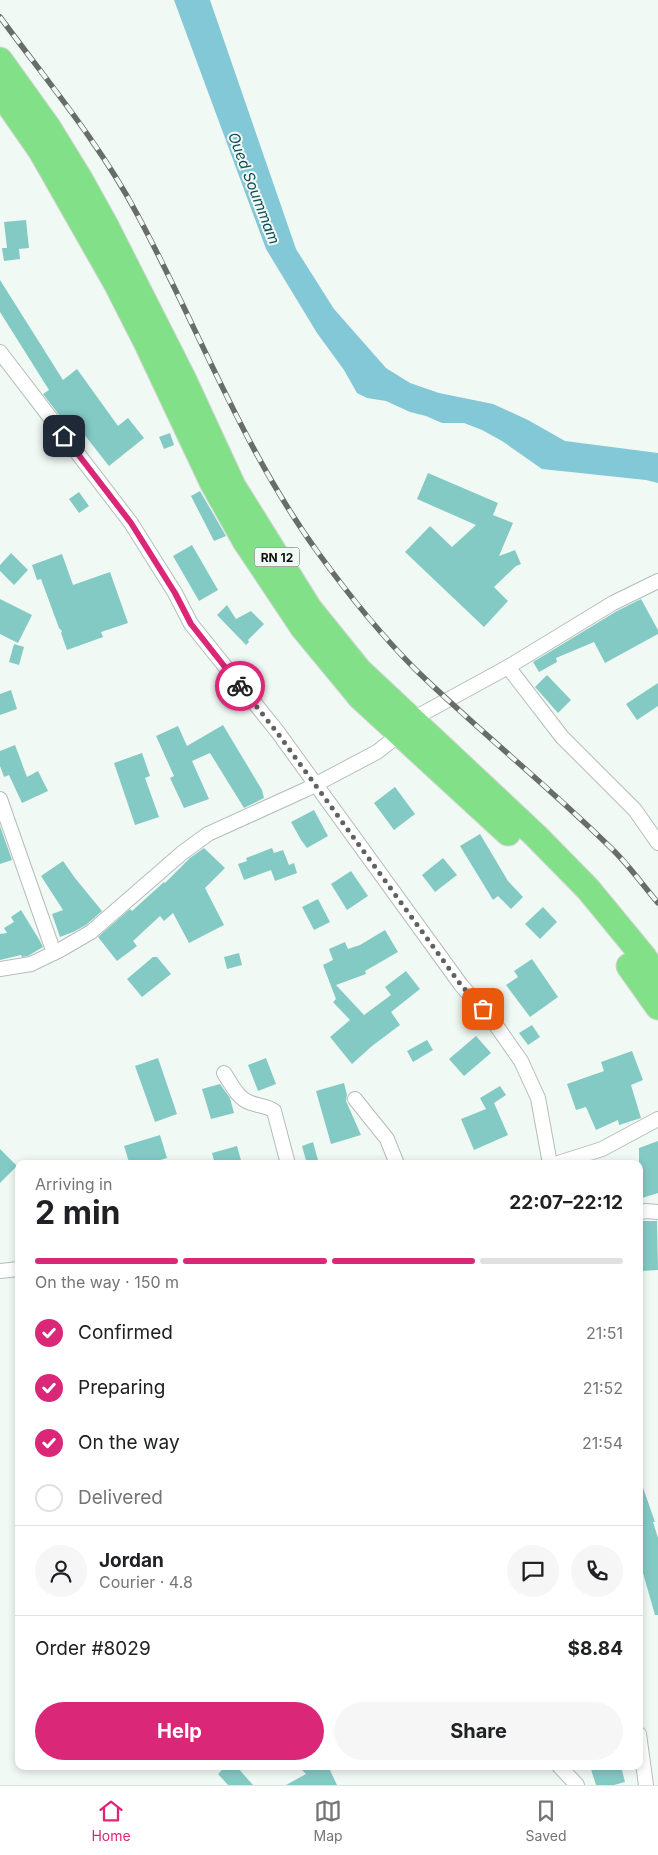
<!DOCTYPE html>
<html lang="en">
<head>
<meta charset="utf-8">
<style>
  :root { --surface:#fff; --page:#f6f6f6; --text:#202124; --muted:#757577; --line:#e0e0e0; --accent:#db2777 }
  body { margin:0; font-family:Inter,sans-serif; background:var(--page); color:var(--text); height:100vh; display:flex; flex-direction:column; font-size:19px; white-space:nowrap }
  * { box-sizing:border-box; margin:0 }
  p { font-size:16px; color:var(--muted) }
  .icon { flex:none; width:28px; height:28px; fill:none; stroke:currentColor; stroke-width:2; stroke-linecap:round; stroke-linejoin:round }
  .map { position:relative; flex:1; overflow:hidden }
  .panel { position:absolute; left:15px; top:1160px; width:628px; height:610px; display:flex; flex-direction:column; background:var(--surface); border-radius:10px; box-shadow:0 2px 8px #0003 }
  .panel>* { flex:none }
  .pin { position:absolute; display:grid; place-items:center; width:42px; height:42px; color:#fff; margin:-21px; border-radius:10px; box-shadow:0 2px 8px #0006 }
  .courier { position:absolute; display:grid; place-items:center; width:50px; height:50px; margin:-25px; border:4px solid #db2777; border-radius:50%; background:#fff; color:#222; box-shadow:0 1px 6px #0007 }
  .summary em { font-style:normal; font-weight:700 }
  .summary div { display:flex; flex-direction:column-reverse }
  .summary { display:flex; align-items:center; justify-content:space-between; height:85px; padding:0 20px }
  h1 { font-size:32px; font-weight:700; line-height:38px }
  .bar { display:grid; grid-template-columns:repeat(4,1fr); gap:8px 5px; align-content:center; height:60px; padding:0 20px }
  .bar i { height:6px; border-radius:4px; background:var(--line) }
  .bar .selected { background:var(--accent) }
  .bar p { grid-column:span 4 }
  .line { display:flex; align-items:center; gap:12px; padding:0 20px; border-top:1px solid var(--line) }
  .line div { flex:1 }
  .round { display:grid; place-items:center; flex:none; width:52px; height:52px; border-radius:26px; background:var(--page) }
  ol { padding:0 20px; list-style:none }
  li { display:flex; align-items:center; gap:15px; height:55px }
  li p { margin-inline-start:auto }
  li .icon { padding:5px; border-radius:50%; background:var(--accent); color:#fff; stroke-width:4 }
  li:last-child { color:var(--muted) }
  li i { width:28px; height:28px; border:2px solid var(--line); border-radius:50% }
  .primary-button { display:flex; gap:10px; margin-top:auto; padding:10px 20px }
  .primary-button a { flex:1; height:58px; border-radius:30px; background:var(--accent); color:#fff; font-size:20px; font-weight:700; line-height:58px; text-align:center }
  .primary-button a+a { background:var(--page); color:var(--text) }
  .tabs { display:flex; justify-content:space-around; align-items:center; height:70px; border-top:1px solid var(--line); background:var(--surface); font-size:14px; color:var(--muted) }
  .tabs a { display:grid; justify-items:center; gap:2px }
  .tabs .selected { color:var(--accent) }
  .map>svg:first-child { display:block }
  .water { fill:#83c8d6 }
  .building { fill:#83cac5 }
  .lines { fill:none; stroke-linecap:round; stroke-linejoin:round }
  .street-casing { stroke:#b5bdb9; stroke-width:16 }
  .highway-casing { stroke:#d4d4d4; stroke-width:27 }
  .street { stroke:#fff; stroke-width:14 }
  .highway { stroke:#82e188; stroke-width:25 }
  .rail-casing { stroke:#686d6a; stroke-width:5.5 }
  .rail { stroke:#f1f9f5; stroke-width:4; stroke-dasharray:11; stroke-linecap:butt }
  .done { stroke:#5e6361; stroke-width:5; stroke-dasharray:0 9 }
  .route { stroke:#db2777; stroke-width:6 }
  .labels { text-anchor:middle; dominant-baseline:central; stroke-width:4; stroke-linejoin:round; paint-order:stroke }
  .shield { fill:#f1f9f5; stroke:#535755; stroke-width:1 }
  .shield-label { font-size:12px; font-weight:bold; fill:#0f1211 }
  .water-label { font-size:15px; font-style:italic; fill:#0f4d58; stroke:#f1f9f5 }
</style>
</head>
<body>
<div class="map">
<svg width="658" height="1785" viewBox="0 0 658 1785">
  <rect width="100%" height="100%" fill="#f1f9f5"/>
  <!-- water -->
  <polygon class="water" points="174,0 210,0 296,249 334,309 386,368 410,383 439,393 493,404 528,420 565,441 658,453 658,483 646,480 542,469 502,441 482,430 464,423 442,423 426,416 410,412 386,401 367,398 357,393 344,370 317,333 266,249"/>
  <!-- building -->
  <g class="building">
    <polygon points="26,220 29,248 19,249 20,259 4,261 2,248 7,248 4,222"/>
    <polygon points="0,280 63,380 77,369 118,426 128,418 144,438 109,466 83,433 77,438 43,394 49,390 0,312"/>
    <polygon points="170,433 174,445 164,449 159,437"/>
    <polygon points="428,473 498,503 493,515 513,523 499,556 515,550 521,564 516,566 494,587 508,601 484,627 405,552 430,526 452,547 476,525 417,499"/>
    <polygon points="200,491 226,536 214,541 191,496"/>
    <polygon points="79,492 89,506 79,513 69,499"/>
    <polygon points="192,545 218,590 199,601 173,556"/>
    <polygon points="11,553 28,570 14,585 0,571 0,565"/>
    <polygon points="62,554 73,585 110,572 128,623 101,632 103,637 67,650 61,633 62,631 59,628 41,579 37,580 32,565"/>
    <polygon points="0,599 32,615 18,643 0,634"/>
    <polygon points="641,599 658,630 658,634 605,663 594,642 556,658 557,662 539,672 533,662 617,611"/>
    <polygon points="227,605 236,619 251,611 264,624 248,640 249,642 246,645 217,615"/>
    <polygon points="14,644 24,647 19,665 9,662"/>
    <polygon points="547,675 571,700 558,713 535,687"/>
    <polygon points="658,683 658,706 637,720 626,704"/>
    <polygon points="11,690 17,709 0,715 0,694"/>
    <polygon points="223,725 262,790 264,798 244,808 210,753 192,761 209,799 184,808 170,778 174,776 156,736 178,726 187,746"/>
    <polygon points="15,745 27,777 38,771 48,791 22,803 9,775 4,777 0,766 0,751"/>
    <polygon points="142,753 150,776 145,778 159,817 135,825 114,763"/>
    <polygon points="395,787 415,814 394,830 374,803"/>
    <polygon points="314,810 328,836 307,848 301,840 291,822"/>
    <polygon points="0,826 12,860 0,864"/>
    <polygon points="480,834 508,881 523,897 511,909 498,896 493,900 460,846"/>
    <polygon points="204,848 225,868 205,888 224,925 189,943 173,913 164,921 160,916 133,941 137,946 117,961 98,937 130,909 132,911 164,882 165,883 190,858"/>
    <polygon points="272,848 274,853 283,850 289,865 294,863 297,873 275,881 271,870 244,880 238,864 247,861 246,858"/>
    <polygon points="443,858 457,875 435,892 422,875"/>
    <polygon points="63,861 75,878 102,911 86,925 73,932 60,937 52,914 63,910 41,876"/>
    <polygon points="351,871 368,896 347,910 331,884"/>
    <polygon points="318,899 330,922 314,930 302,907"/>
    <polygon points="543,907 557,922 540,939 525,924"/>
    <polygon points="21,910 40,941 43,947 28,956 22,957 21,955 0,960 0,934 7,933 4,928 14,922 11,917"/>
    <polygon points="385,930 398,952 365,971 366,974 336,985 364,1015 391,995 385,987 406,971 420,989 391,1012 400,1025 372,1046 352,1064 330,1037 350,1020 333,1002 336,999 323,965 333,960 329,949 345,942 348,949 360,945"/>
    <polygon points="239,953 242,965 227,969 224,957"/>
    <polygon points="153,957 157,957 171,974 142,997 127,979"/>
    <polygon points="532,959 558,997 530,1017 506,985 518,977 514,971"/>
    <polygon points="532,1025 540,1037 528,1045 519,1033"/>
    <polygon points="476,1036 491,1053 464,1076 449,1059"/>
    <polygon points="427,1040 433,1050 413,1062 407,1051"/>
    <polygon points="632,1051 643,1080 631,1085 641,1118 619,1125 618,1120 596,1130 586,1107 576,1110 567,1084 604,1071 601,1062"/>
    <polygon points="158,1058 177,1114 155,1122 135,1066"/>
    <polygon points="266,1058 276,1084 258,1091 248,1065"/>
    <polygon points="344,1083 347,1095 346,1101 361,1135 331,1144 316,1091"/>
    <polygon points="220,1084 230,1098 234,1113 211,1119 202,1089"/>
    <polygon points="500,1086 506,1095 494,1103 508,1135 474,1150 461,1119 486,1109 480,1098"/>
    <polygon points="160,1135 167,1158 157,1161 158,1164 137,1164 135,1160 129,1162 124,1146"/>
    <polygon points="658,1141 658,1193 639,1199 639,1148"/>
    <polygon points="313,1142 319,1164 307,1164 302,1146"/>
    <polygon points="237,1146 242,1164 215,1164 212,1153"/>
    <polygon points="0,1149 17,1166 0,1183"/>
    <polygon points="639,1221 657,1221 658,1270 641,1271"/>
    <polygon points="639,1479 640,1479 655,1522 653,1522 658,1538 658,1615 655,1615 639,1559"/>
    <polygon points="226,1766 236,1766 253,1785 228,1785 218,1774"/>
    <polygon points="298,1766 328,1766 337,1785 286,1785 306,1774"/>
    <polygon points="590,1766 621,1766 625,1782 614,1785 596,1785"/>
  </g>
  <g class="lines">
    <!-- street casing -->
    <g class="street-casing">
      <g id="street">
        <polyline points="0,352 131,523 175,593 191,624 277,731 461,985 493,1021 521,1061 538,1098 550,1164"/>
        <polyline points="508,667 562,737 635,810 658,843"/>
        <polyline points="411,720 508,667 613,603 658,581"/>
        <polyline points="0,799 54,953"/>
        <polyline points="0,969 31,964 60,950 91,932 182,853 208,834 307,789 377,752 400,734"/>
        <path d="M224,1073C232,1085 238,1099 251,1103C259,1106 268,1106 274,1111L288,1164"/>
        <polyline points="355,1099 387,1139 397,1164"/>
        <polyline points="555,1164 602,1149 658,1119"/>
        <polyline points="639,1212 646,1211 658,1212"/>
        <polyline points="0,1271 19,1269"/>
        <polyline points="639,1734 646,1785"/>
        <polyline points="559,1766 577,1785"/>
      </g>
    </g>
    <!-- highway casing -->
    <g class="highway-casing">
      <g id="highway">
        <polyline points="0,60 48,127 80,179 105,224 183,378 233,486 309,608 359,670 536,836 588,889 644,957 658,978"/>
        <polyline points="0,92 41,151 116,283 146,342 213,484 245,541 303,628 360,697 508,833"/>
        <polyline points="629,966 658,1007"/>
      </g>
    </g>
    <!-- street -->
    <use href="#street" class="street"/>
    <!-- highway -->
    <use href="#highway" class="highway"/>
    <!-- rail casing -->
    <g class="rail-casing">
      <path id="rail" d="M0,17C47,81 100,144 137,214C198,327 243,450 319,554C348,594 382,636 416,670C479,731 548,786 610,847C628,864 642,884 658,903"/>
    </g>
    <!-- rail -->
    <use href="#rail" class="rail"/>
  </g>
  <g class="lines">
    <!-- done -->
    <polyline class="done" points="240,686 276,731 461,985 483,1009"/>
    <!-- route -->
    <polyline class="route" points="64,436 131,523 175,593 191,624 240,686"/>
  </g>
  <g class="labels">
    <!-- shield labels -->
    <rect class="shield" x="254.5" y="547.5" width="45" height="19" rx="4"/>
    <g class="shield-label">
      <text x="277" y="557">RN 12</text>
    </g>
    <!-- water labels -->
    <g class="water-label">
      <text transform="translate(254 188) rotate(69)">Oued Soummam</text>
    </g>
  </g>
</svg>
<div class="pin" style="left:483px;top:1009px;background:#ea580c"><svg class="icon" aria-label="bag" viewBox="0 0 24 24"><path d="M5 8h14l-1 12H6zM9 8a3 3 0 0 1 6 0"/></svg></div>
<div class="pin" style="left:64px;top:436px;background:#1f2937"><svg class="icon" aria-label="home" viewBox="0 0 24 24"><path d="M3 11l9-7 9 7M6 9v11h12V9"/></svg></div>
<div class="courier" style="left:240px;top:686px"><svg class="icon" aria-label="bike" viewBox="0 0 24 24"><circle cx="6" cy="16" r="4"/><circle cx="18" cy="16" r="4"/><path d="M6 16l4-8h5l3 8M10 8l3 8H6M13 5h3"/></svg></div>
<section class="panel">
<div class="summary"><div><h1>2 min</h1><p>Arriving in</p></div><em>22:07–22:12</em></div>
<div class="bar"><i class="selected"></i><i class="selected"></i><i class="selected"></i><i></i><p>On the way · 150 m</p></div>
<ol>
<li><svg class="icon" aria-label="check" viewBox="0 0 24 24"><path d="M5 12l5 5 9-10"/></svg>Confirmed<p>21:51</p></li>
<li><svg class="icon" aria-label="check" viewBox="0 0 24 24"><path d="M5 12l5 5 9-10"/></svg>Preparing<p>21:52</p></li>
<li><svg class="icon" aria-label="check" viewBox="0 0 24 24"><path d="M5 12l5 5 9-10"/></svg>On the way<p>21:54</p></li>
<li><i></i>Delivered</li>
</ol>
<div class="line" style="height:90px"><a class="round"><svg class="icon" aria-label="person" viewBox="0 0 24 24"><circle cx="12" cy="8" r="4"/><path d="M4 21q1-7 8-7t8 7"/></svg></a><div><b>Jordan</b><p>Courier · 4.8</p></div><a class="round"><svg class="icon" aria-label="chat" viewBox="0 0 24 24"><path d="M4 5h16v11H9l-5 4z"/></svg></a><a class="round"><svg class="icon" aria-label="phone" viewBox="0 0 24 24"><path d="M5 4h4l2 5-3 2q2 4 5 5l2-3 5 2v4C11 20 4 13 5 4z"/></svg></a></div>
<div class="line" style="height:65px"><div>Order #8029</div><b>$8.84</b></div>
<div class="primary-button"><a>Help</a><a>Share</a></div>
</section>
</div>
<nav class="tabs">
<a class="selected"><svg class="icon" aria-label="home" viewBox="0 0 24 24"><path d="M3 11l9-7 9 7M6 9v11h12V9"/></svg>Home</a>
<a><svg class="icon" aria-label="map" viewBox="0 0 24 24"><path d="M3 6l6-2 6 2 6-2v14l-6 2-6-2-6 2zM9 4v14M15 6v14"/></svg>Map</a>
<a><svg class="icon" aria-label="saved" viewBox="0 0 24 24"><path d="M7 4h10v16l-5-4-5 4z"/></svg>Saved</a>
</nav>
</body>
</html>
